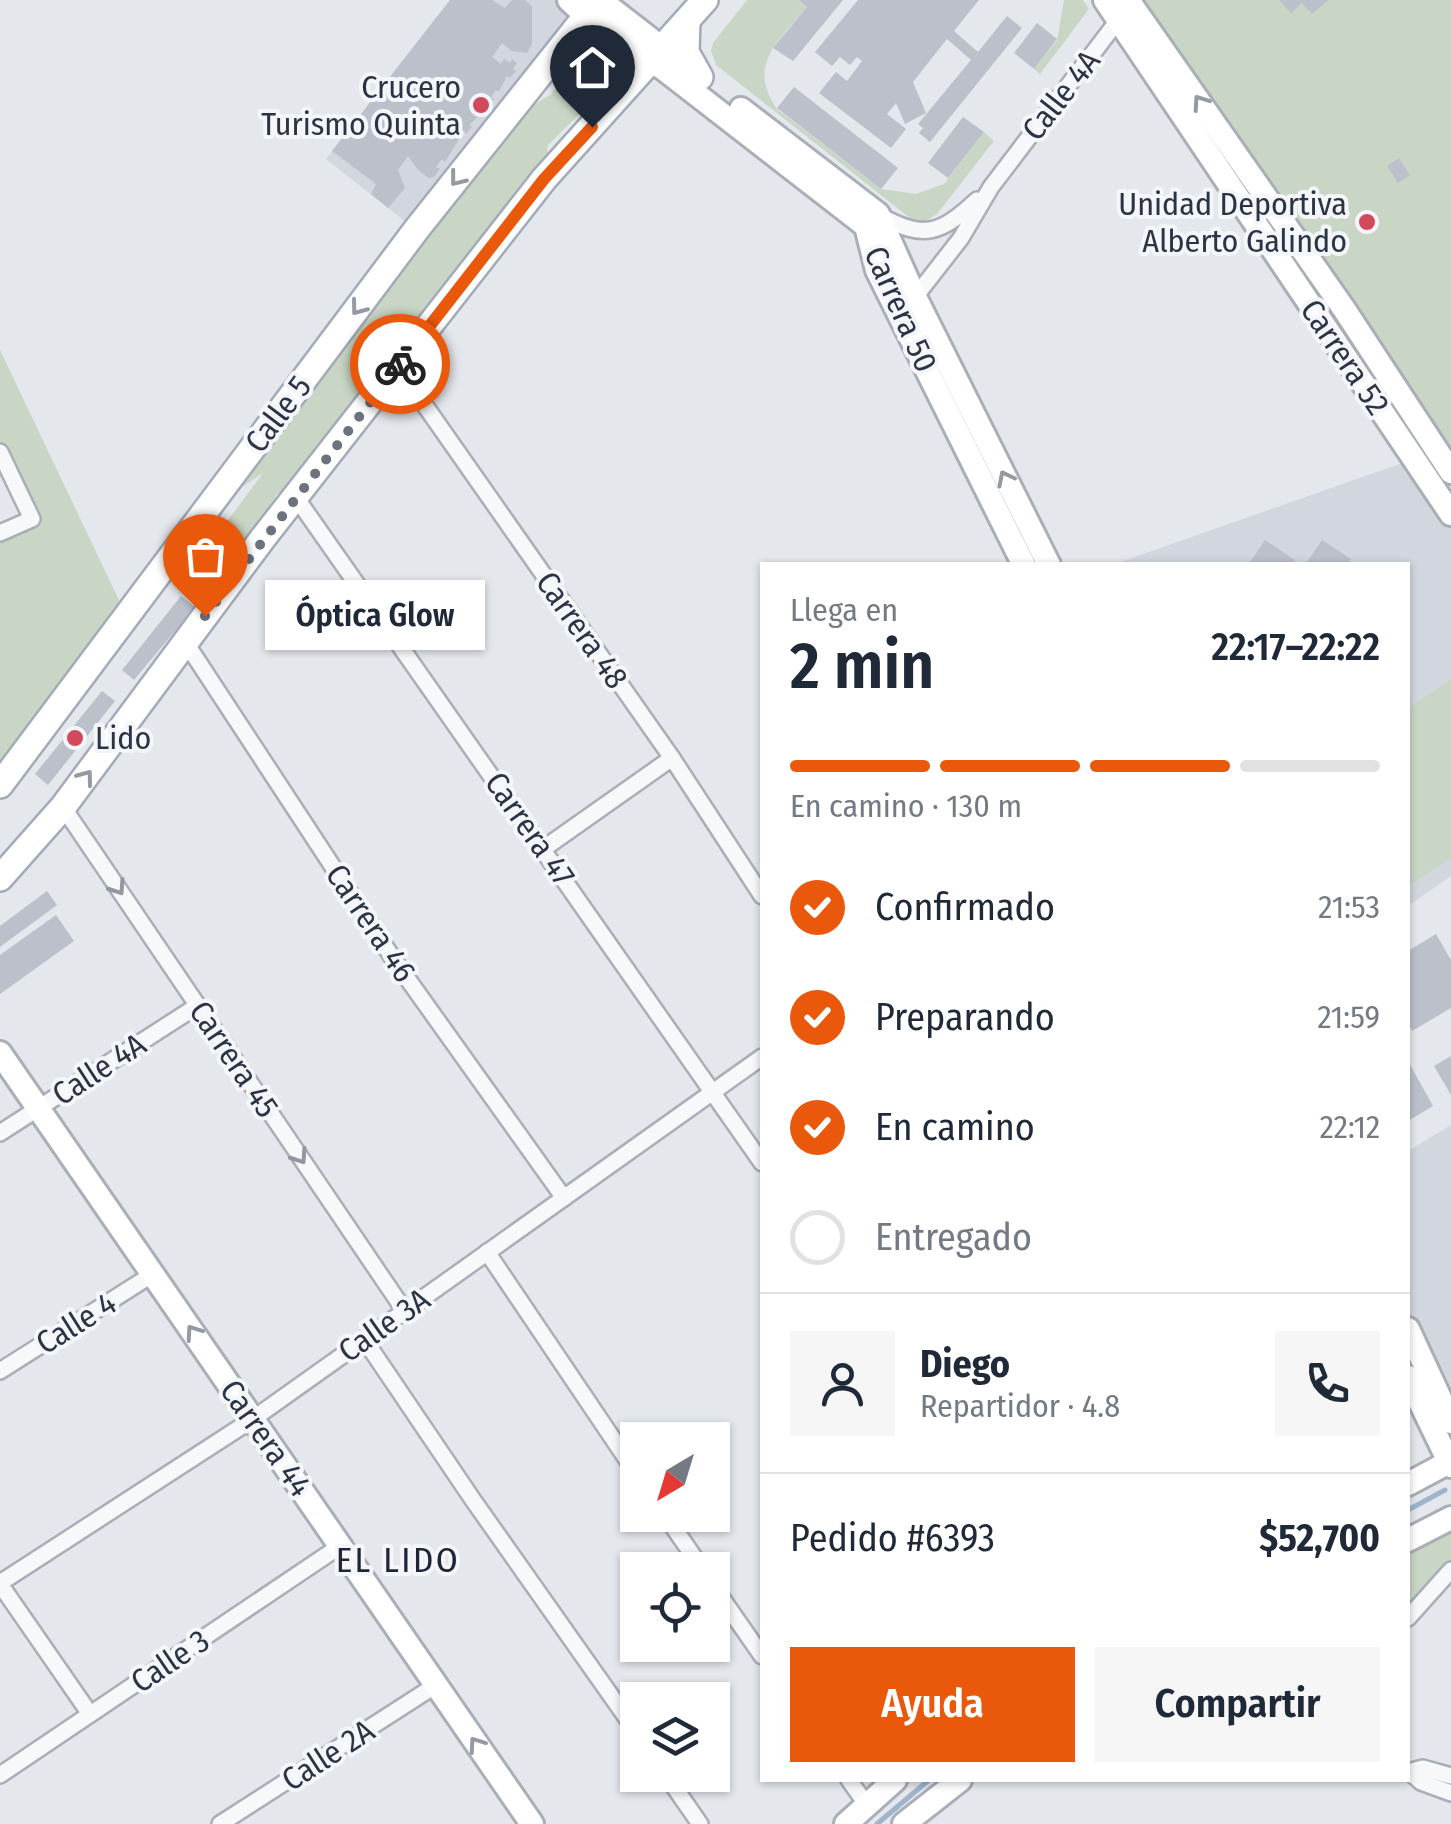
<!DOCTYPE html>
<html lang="es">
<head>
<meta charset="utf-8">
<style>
  :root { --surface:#fff; --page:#f6f6f7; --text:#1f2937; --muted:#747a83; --line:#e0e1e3; --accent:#ea580c }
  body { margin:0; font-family:"Fira Sans Condensed",sans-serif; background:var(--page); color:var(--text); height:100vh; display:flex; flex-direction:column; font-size:38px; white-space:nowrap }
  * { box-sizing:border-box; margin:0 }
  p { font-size:32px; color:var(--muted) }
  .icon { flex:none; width:55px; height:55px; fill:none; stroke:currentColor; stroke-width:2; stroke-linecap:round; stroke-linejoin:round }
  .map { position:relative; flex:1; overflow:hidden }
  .drawer { position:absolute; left:760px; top:562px; width:650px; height:1220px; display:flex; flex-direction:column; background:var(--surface); border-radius:0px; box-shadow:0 2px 8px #0004 }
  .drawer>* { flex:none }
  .needle { width:65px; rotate:218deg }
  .controls { position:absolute; left:620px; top:1422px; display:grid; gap:20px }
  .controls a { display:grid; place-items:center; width:110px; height:110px; border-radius:0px; background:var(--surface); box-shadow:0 2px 8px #0004; font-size:50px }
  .pin { position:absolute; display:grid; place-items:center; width:85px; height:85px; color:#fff; margin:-102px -42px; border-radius:50% 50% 50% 0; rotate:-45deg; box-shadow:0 0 10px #0007 }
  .pin .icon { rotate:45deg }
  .courier { position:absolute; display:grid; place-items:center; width:100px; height:100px; margin:-50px; border:8px solid #ea580c; border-radius:50%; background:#fff; color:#222; box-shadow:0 2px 12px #0007 }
  .bubble { position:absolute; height:70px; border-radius:0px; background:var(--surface); box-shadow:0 2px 8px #0004; font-size:32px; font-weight:600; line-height:70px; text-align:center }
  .summary em { font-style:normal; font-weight:600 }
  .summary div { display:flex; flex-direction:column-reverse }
  .summary { display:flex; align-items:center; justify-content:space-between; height:170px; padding:0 30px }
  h1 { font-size:65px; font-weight:600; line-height:75px }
  .bar { display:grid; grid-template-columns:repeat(4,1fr); gap:15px 10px; align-content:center; height:120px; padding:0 30px }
  .bar i { height:12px; border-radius:8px; background:var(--line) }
  .bar .active { background:var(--accent) }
  .bar p { grid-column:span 4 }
  .line { display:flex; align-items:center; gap:25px; padding:0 30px; border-top:2px solid var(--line) }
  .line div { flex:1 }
  .round { display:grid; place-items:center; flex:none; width:105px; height:105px; border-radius:0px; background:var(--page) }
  ol { padding:0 30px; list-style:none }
  li { display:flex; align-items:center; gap:30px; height:110px }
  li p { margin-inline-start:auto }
  li .icon { padding:10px; border-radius:50%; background:var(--accent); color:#fff; stroke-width:4 }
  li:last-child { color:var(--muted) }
  li i { width:55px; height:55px; border:5px solid var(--line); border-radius:50% }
  .button { display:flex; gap:20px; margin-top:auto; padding:20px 30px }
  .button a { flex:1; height:115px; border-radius:0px; background:var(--accent); color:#fff; font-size:40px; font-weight:600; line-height:115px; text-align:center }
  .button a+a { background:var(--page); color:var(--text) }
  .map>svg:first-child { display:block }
  .built { fill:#d2d6de }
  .green { fill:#c9d6c5 }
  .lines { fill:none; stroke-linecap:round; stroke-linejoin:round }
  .stream { stroke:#9fb4cc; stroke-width:5 }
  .building { fill:#bbc0ca }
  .street-casing { stroke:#a9aeb7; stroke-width:20 }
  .secondary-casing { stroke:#a9aeb7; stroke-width:28 }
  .primary-casing { stroke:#a3abb8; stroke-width:30 }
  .street { stroke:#f7f8fa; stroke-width:15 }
  .secondary { stroke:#fff; stroke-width:22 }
  .primary { stroke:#fff; stroke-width:25 }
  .oneway { stroke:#959aa2 }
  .oneway2 { stroke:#9196a0 }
  .done { stroke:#6c737f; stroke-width:10; stroke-dasharray:0 18 }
  .route { stroke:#ea580c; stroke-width:12 }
  .poi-dot { fill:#d1495b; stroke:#f4f6f9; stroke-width:4 }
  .labels { text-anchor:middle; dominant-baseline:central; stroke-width:8; stroke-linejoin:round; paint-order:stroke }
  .poi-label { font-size:32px; fill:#2b3445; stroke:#f4f6f9; text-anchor:end }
  .street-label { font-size:32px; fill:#2b3445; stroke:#f4f6f9 }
  .neighbourhood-label { font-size:35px; letter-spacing:2.5px; fill:#1d2536; stroke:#f4f6f9 }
</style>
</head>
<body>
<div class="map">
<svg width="1451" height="1824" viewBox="0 0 1451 1824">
  <rect width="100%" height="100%" fill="#e4e7ec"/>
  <!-- built -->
  <g class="built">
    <polygon points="450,0 569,0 577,8 416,230 326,159"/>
    <polygon points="1414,459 1451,514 1451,876 1408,906 1408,565 1112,565"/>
    <polygon points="1451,1125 1451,1422 1408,1329 1408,1151"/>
  </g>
  <!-- green -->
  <g class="green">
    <path d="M747,0H799L807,7C779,41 746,64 777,109L881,189L916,194L944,184L984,132L994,141L937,214L926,221L910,218L716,65L711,51L713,43Z"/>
    <polygon points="1064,0 1083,0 1089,9 1040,74 1034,69 1057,40"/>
    <polygon points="1128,0 1451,0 1451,472"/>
    <polygon points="601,25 641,53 548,145 544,179 263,538 279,491 202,608 177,589 263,473 206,511 497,128 551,94"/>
    <polygon points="0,350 126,615 0,770 0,533 32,518 0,452"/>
    <polygon points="1451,680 1451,858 1408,886 1408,708"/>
    <polygon points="1451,1518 1451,1570 1408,1618 1408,1540"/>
  </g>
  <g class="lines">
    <!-- stream -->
    <g class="stream">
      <polyline points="1408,1510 1445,1490"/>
      <polyline points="877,1824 929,1780"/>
    </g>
  </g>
  <!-- building -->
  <g class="building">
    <polygon points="450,0 492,0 505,8 512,0 525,0 532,6 532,44 527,53 512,51 502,43 492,57 501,64 504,59 510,63 512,59 517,63 513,69 516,71 510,78 507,76 499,92 496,90 491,97 494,99 489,106 486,104 479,111 482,113 469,125 472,127 466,134 464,131 445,162 442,159 436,167 440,169 434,177 429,178 418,170 408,156 398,170 405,188 388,208 371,194 376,184 332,151"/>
    <polygon points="799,0 843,0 793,61 773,48 807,7"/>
    <polygon points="858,0 979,0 954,31 978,52 1007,16 1022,28 930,142 919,133 923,128 918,124 971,60 947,39 913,82 926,113 905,124 896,103 887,114 906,129 891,148 819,93 836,72 847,81 862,61 857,57 850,65 840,57 832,66 815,52"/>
    <polygon points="1279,0 1328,0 1312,14 1302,3 1291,13"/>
    <polygon points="1037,23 1057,39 1034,69 1014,53"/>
    <polygon points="794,87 898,168 881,189 777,108"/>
    <polygon points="963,117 984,132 948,178 928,163"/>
    <polygon points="1399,158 1410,175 1398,183 1387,166"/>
    <polygon points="1265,540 1295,560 1292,565 1248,565"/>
    <polygon points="1322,540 1351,559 1348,565 1305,565"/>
    <polygon points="181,596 195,607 134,680 122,670"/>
    <polygon points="102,691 115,701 48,785 35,774"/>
    <polygon points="47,891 57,905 0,947 0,926"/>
    <polygon points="56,915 74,941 0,994 0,955"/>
    <polygon points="1436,934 1451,960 1451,1008 1412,1031 1408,1024 1408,951"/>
    <polygon points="1451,1056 1451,1095 1434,1066"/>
    <polygon points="1408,1061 1433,1106 1408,1121"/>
  </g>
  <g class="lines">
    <!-- street casing -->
    <g class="street-casing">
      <g id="street">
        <path d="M879,215C925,241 941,233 977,200"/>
        <polyline points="915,297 961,238 991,187 1122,15"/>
        <polyline points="398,367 672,758 762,896"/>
        <polyline points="0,452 32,519 0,533"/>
        <polyline points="295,496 762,1163"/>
        <polyline points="186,643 392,957 564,1198"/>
        <polyline points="63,807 404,1310"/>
        <polyline points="543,849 672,758"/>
        <polyline points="0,1133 197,1006"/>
        <polyline points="487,1252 638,1476"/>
        <polyline points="364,1339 473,1500 638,1734"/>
        <polyline points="0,1371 153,1274"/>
        <polyline points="665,1515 703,1570"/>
        <polyline points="0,1583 253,1419 762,1057"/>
        <polyline points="0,1584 90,1714"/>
        <polyline points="712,1584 762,1656"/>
        <polyline points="1408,1618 1451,1570"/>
        <polyline points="1408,1772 1423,1768 1451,1776"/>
        <polyline points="1410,1772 1421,1782 1451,1793"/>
        <polyline points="0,1775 340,1546"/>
        <polyline points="666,1775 700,1824"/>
        <polyline points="849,1780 866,1804"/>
        <polyline points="220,1824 436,1685"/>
      </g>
    </g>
    <!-- secondary casing -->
    <g class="secondary-casing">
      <g id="secondary">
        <polyline points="569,0 586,16 665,70 866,226 877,270 1024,565"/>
        <polyline points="600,0 676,59"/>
        <polyline points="1105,0 1451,514"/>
        <polyline points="1128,0 1344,309 1451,472"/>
        <polyline points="741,109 878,214 915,297 1049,565"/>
        <polyline points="0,1053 532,1824"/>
        <polyline points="1408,1329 1451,1422"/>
        <polyline points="1408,1377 1451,1466"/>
        <polyline points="1408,1484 1451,1461"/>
        <polyline points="1408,1540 1451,1518"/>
        <polyline points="846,1824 895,1780"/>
        <polyline points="904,1824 960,1780"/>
      </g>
    </g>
    <!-- primary casing -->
    <g class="primary-casing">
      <g id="primary">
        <polyline points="687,21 686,52 700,77"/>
        <polyline points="0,785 416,230 599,0"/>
        <polyline points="0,878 63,807 263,538 544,179 705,0"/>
      </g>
    </g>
    <!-- street -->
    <use href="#street" class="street"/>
    <!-- secondary -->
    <use href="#secondary" class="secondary"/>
    <!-- primary -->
    <use href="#primary" class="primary"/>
  </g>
  <!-- one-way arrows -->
  <defs><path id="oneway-chevron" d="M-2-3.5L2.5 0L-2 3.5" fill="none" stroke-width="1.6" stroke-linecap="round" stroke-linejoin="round" transform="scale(2.5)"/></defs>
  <g class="oneway">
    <use href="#oneway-chevron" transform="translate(1200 102) rotate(-125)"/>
    <use href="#oneway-chevron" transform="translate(457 179) rotate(128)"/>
    <use href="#oneway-chevron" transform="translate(358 308) rotate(127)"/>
    <use href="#oneway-chevron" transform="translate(1005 478) rotate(-117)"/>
    <use href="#oneway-chevron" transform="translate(86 777) rotate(-53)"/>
    <use href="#oneway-chevron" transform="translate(193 1332) rotate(-125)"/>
    <use href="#oneway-chevron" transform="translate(476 1744) rotate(-125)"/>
  </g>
  <g class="oneway2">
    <use href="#oneway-chevron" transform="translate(118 888) rotate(56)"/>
    <use href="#oneway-chevron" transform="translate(300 1157) rotate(56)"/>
  </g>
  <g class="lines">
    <!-- done -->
    <polyline class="done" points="205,616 400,364"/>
    <!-- route -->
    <polyline class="route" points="400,364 544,179 592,127"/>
  </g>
  <!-- markers -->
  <g class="poi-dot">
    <circle cx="481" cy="105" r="10"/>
    <circle cx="1367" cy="222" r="10"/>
    <circle cx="75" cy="738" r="10"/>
  </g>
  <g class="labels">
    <!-- poi labels -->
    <g class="poi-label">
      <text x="461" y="87">Crucero<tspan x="461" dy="37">Turismo Quinta</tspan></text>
      <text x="1347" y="204">Unidad Deportiva<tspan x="1347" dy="37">Alberto Galindo</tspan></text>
      <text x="95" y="738" text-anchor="start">Lido</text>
    </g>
    <!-- street labels -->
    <g class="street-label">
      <text transform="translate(1061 95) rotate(-52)">Calle 4A</text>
      <text transform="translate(901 309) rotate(66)">Carrera 50</text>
      <text transform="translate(1345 357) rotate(56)">Carrera 52</text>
      <text transform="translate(278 414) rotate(-53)">Calle 5</text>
      <text transform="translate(582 630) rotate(55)">Carrera 48</text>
      <text transform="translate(530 829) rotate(55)">Carrera 47</text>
      <text transform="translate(371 923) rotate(56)">Carrera 46</text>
      <text transform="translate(234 1059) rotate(56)">Carrera 45</text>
      <text transform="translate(99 1069) rotate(-33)">Calle 4A</text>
      <text transform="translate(76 1323) rotate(-32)">Calle 4</text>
      <text transform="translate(384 1325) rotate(-35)">Calle 3A</text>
      <text transform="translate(266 1438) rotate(55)">Carrera 44</text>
      <text transform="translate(170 1661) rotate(-34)">Calle 3</text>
      <text transform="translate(328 1755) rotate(-33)">Calle 2A</text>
    </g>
    <!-- neighbourhood labels -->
    <g class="neighbourhood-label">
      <text x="398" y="1560">EL LIDO</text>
    </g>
  </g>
</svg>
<div class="controls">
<a><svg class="needle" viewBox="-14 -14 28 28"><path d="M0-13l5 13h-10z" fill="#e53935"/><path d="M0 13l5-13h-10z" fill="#747a83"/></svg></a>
<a><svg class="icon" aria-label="locate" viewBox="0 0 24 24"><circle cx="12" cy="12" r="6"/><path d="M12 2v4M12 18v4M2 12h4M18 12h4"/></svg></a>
<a><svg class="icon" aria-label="layers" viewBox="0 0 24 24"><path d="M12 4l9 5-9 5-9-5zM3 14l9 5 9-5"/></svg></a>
</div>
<div class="pin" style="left:205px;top:616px;background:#ea580c"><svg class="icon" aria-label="bag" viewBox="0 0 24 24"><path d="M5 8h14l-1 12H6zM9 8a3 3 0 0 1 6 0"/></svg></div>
<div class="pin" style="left:592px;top:127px;background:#1f2937"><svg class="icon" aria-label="home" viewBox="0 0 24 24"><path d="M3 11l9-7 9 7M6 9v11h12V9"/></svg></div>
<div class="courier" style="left:400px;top:364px"><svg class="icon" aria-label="bike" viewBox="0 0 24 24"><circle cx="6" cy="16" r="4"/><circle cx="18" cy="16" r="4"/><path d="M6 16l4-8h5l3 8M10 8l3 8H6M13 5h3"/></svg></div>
<div class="bubble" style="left:265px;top:580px;width:220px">Óptica Glow</div>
<section class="drawer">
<div class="summary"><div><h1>2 min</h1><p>Llega en</p></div><em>22:17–22:22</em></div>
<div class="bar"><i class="active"></i><i class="active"></i><i class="active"></i><i></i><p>En camino · 130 m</p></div>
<ol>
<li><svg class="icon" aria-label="check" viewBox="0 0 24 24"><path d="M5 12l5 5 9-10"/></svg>Confirmado<p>21:53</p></li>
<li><svg class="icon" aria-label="check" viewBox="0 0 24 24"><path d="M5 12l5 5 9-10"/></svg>Preparando<p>21:59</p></li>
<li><svg class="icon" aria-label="check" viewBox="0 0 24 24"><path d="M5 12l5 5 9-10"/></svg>En camino<p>22:12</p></li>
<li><i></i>Entregado</li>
</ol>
<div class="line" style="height:180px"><a class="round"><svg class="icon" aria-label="person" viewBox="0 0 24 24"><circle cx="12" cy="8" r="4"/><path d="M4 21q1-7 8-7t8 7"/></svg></a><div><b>Diego</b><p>Repartidor · 4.8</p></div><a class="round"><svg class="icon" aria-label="phone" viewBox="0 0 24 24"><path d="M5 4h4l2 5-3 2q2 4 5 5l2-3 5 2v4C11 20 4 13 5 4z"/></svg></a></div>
<div class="line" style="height:130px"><div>Pedido #6393</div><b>$52,700</b></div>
<div class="button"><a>Ayuda</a><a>Compartir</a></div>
</section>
</div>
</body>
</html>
